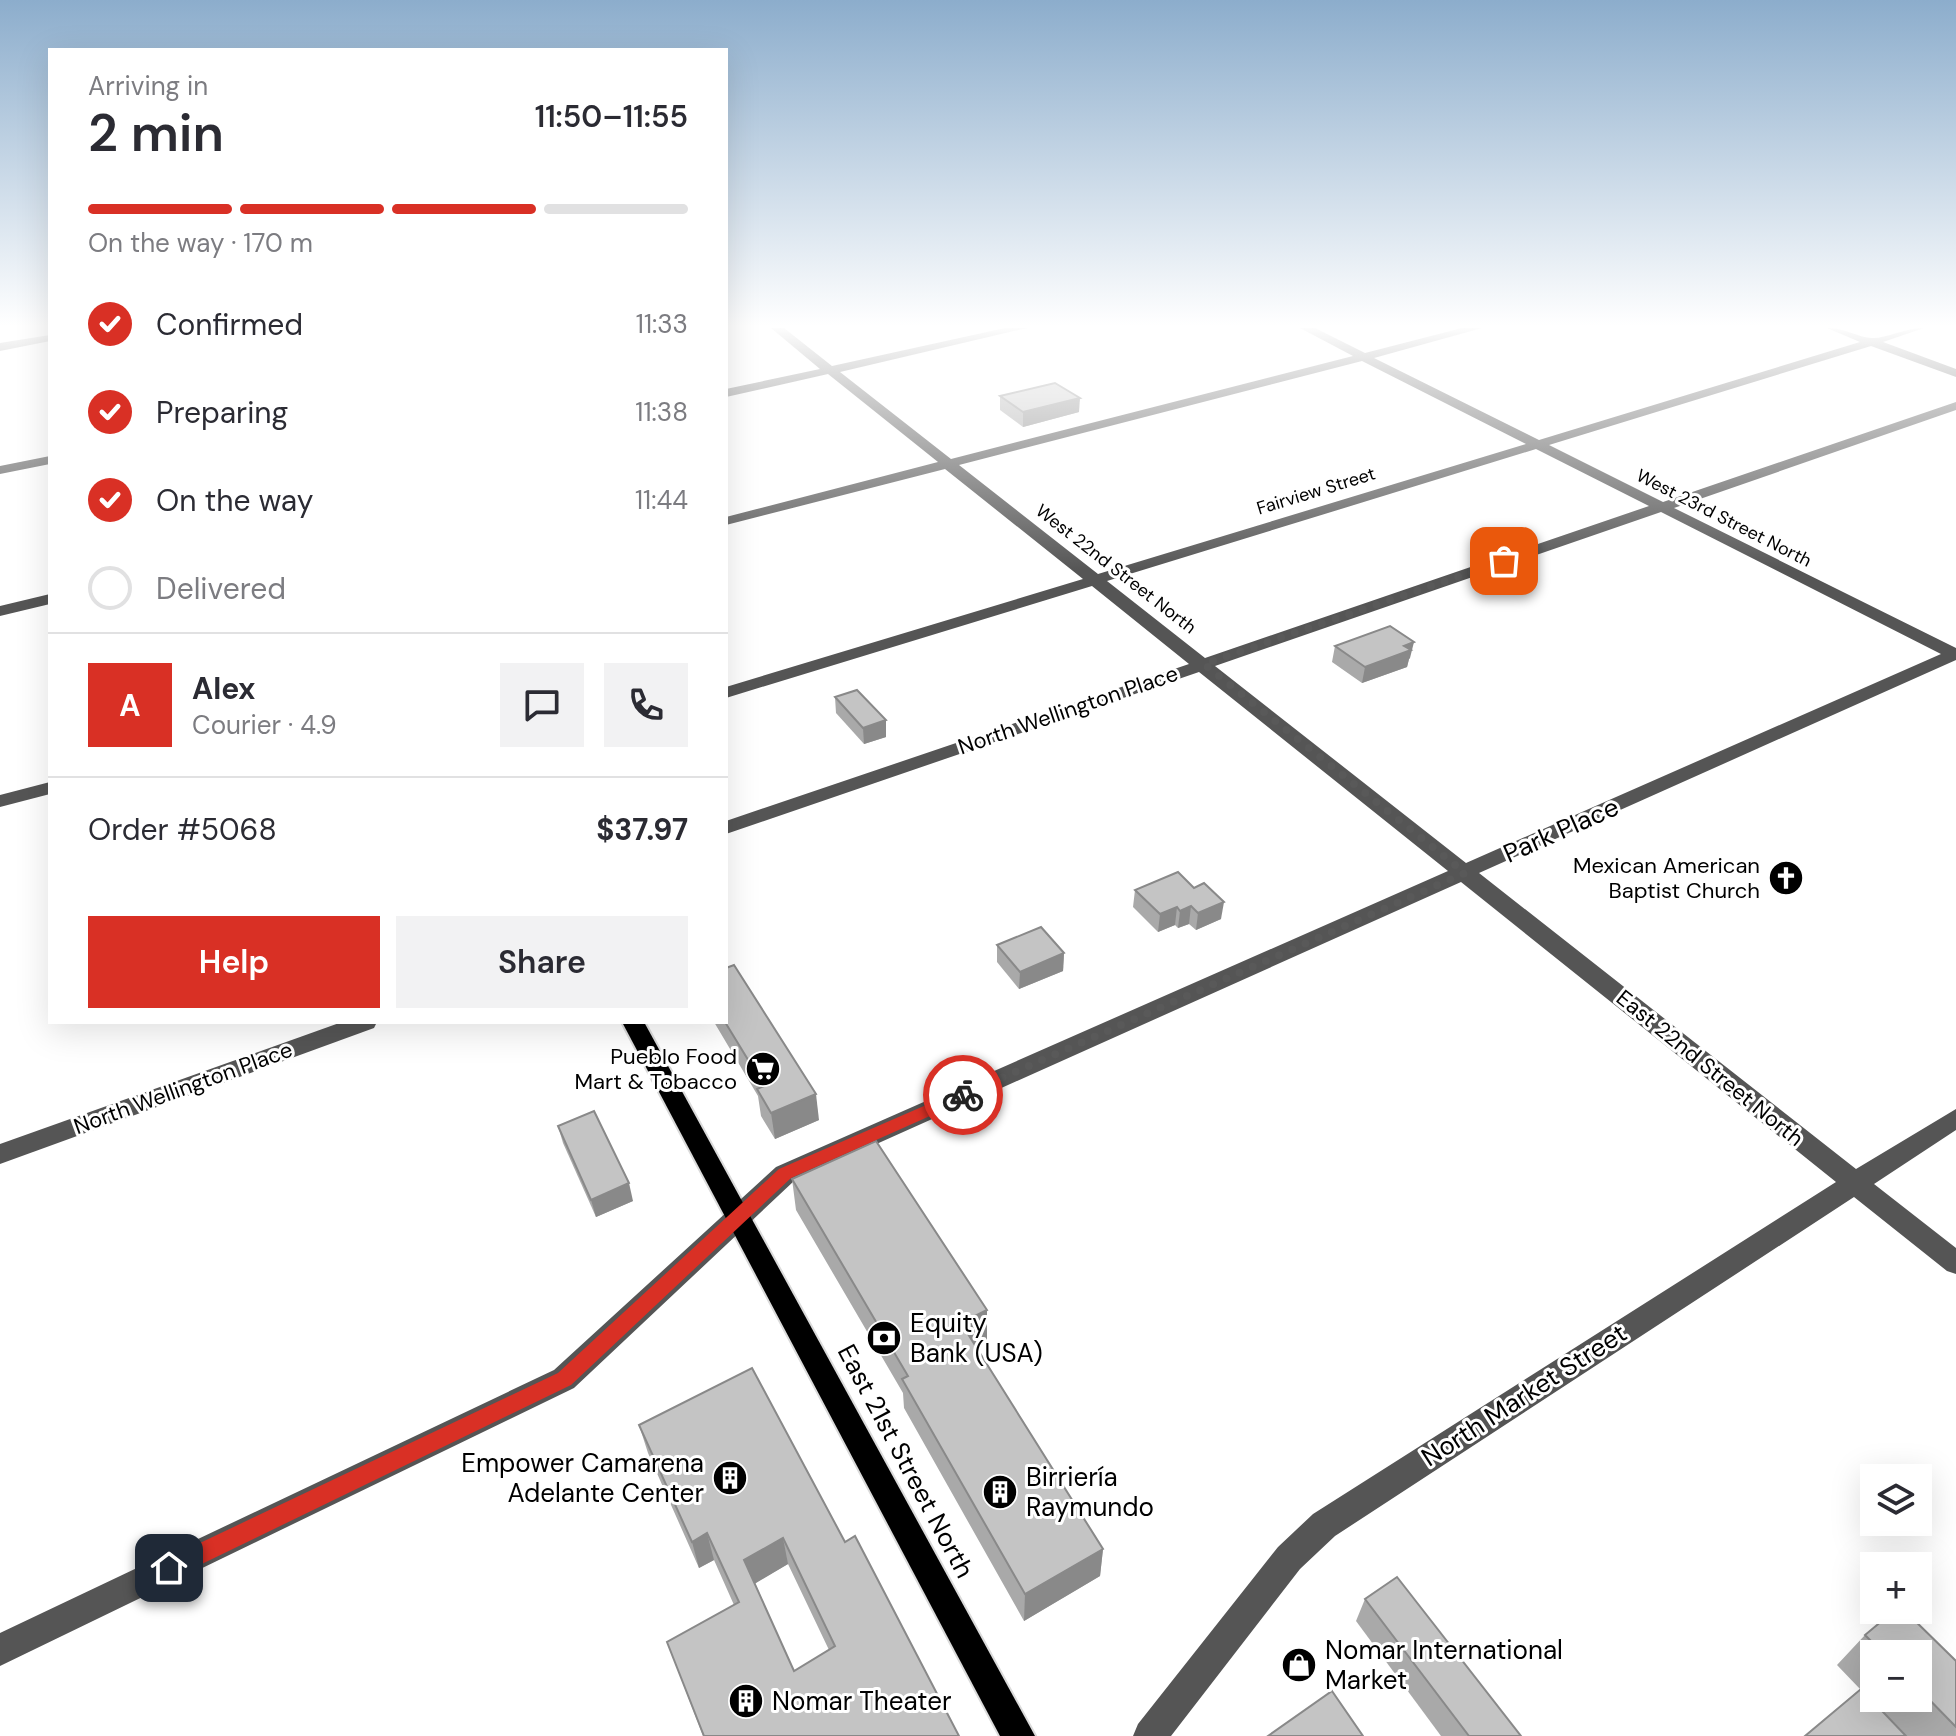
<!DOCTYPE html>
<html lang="en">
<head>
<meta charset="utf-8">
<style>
  :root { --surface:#fff; --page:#f2f2f3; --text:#2b2b33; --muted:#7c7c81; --line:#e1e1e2; --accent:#d93025 }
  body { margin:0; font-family:"DM Sans",sans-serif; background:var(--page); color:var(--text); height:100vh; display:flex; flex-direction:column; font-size:30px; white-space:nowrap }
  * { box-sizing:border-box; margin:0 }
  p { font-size:26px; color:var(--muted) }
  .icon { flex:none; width:44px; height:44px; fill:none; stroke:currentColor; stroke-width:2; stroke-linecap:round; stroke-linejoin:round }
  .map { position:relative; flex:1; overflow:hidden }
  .panel { position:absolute; left:48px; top:48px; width:680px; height:976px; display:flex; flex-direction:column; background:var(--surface); border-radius:0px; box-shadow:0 8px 32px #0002 }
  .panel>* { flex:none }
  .buttons { position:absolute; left:1860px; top:1464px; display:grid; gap:16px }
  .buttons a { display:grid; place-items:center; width:72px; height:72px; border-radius:0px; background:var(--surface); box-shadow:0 8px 32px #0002; font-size:40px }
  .pin { position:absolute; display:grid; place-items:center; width:68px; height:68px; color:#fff; margin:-34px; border-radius:16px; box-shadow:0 4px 12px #0006 }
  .courier { position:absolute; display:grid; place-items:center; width:80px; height:80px; margin:-40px; border:6px solid #d93025; border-radius:50%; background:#fff; color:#222; box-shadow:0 2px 10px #0007 }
  .overview em { font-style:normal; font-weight:600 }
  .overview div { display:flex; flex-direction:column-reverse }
  .overview { display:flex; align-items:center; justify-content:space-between; height:136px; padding:0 40px }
  h1 { font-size:52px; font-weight:600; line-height:60px }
  .bar { display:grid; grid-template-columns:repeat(4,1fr); gap:12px 8px; align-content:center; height:96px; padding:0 40px }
  .bar i { height:10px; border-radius:6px; background:var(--line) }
  .bar .current { background:var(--accent) }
  .bar p { grid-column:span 4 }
  .line { display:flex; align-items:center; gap:20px; padding:0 40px; border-top:2px solid var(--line) }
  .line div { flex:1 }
  .round { display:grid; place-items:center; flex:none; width:84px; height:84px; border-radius:0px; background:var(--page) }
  ol { padding:0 40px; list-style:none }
  li { display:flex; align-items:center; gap:24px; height:88px }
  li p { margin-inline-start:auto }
  li .icon { padding:8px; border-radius:50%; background:var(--accent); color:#fff; stroke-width:4 }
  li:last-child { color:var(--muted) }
  li i { width:44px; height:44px; border:4px solid var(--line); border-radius:50% }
  .button { display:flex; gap:16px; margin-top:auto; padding:16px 40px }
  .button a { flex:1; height:92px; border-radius:0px; background:var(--accent); color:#fff; font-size:32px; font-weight:600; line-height:92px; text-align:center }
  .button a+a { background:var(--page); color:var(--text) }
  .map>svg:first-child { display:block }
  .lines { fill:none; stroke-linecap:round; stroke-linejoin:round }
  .major-casing { stroke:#dbdbdb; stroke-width:4 }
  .minor { fill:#555; fill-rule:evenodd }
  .major { fill:#000; fill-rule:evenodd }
  .wall { fill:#a9a9a9; fill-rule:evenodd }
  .shaded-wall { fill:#898989 }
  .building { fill:#c4c4c4; stroke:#898989; stroke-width:2; fill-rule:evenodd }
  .route { fill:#d93025 }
  .done { stroke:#595959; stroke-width:8; stroke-dasharray:0 14.4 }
  .labels { text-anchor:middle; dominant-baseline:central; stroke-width:6; stroke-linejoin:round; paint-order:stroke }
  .far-street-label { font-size:18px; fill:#000; stroke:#fff }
  .street-label { font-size:22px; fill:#000; stroke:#fff }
  .poi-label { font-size:22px; fill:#000; stroke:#fff; text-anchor:end }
  .near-street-label { font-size:26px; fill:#000; stroke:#fff }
  .near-poi-label { font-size:26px; fill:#000; stroke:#fff; text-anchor:start }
</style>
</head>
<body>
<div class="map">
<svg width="1956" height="1736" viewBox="0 0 1956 1736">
  <rect width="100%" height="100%" fill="#fff"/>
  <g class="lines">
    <!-- major casing -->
    <g class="major-casing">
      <polygon id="major" points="622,1022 644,1022 1035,1736 1000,1736"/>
    </g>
    <!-- minor -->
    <g class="minor">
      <path d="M771,328H784L832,366L1005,328H1027L840,372L951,459L1353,356L1300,328H1315L1365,353L1462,328H1482L1374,358L1539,440L1860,342L1827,328C1846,328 1859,338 1872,338C1884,339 1905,328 1924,328L1883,342L1956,369V377L1871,346L1549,445L1663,502L1956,402V410L1674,508L1956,648V660L1479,873L1856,1169L1956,1109V1130L1874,1184L1956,1248V1274L1947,1271L1854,1197L1335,1536L1300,1569L1171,1736H1133L1138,1724L1278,1547L1313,1514L1836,1182L1461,882L794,1181L574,1388L0,1666V1633L554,1370L776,1167L1448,871L1199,672L726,834V821L1189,664L1092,586L726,698V687L1083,579L945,469L726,525V517L938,462L828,374L726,397V389L820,369ZM1362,361L1526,444L1098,574L959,465ZM1536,449L1649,506L1205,658L1107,581ZM1661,512L1941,654L1466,863L1215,666Z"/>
      <polygon points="50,335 50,341 0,351 0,343"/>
      <polygon points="50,456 50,464 0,474 0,466"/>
      <polygon points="50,594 50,604 0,616 0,606"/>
      <polygon points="50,782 50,794 0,807 0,795"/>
      <polygon points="342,1022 377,1022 374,1028 0,1164 0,1144"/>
    </g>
    <!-- major -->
    <use href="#major" class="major"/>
  </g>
  <!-- wall -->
  <g class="wall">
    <polygon points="1000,396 1079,412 1023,427 1000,410"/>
    <polygon points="1335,646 1410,658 1409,659 1407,667 1362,683 1332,662"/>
    <polygon points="835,697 886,720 886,737 864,744 836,713"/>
    <polygon points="1178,872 1221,919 1196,930 1189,924 1178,928 1175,925 1158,932 1133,907 1135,890"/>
    <polygon points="997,945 1064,953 1063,971 1019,989 997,962"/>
    <polygon points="714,1022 726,1022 819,1120 775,1139 761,1116 758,1096"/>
    <polygon points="558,1126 633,1201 596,1217 563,1143"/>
    <polygon points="792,1179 987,1339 976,1346 1103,1549 1100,1576 1024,1621 904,1408 903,1393 796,1210"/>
    <path d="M639,1425L845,1542L959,1736H703L667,1642L734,1605L714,1560L699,1568L648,1453ZM788,1564L829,1650L794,1671L755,1583Z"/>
    <polygon points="1365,1599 1521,1736 1441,1736 1356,1621"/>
    <path d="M1865,1635L1956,1661V1736H1805L1860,1689L1837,1665ZM1874,1654H1918V1698H1874Z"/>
  </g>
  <!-- shaded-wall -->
  <g class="shaded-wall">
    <polygon points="1080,398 1079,412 1023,427 1023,412"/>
    <polygon points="1414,642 1410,658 1409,659 1407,667 1362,683 1365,667 1404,646"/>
    <polygon points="886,720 886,737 864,744 863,728"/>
    <polygon points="1224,902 1221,919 1196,930 1198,913"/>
    <polygon points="1191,906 1189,924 1178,928 1180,911"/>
    <polygon points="1177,907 1175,925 1158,932 1160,914"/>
    <polygon points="1064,953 1063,971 1019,989 1020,972"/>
    <polygon points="816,1094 819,1120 775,1139 771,1113"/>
    <polygon points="629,1183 633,1201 596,1217 591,1200"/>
    <polygon points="987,1310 987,1339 962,1353 961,1323"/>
    <polygon points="707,1533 714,1560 699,1568 692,1542"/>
    <polygon points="783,1538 788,1564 751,1586 744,1560"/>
    <polygon points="1103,1549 1100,1576 1024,1621 1025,1594"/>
  </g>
  <!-- building -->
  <g class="building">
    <polygon points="1055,383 1080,398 1023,412 1000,396"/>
    <polygon points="1390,626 1414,642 1404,646 1411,650 1365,667 1335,646"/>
    <polygon points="857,690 886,720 863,728 835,697"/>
    <polygon points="1178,872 1194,888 1204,883 1224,902 1198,913 1191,906 1180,911 1177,907 1160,914 1135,890"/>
    <polygon points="1041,927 1064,953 1020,972 997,945"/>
    <polygon points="734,965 816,1094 771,1113 757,1089 764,1086 725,1022 726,968"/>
    <polygon points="594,1111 629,1183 591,1200 558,1126"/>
    <polygon points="876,1141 987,1310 961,1323 1103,1549 1025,1594 902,1379 908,1376 792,1179"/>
    <path d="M752,1368L845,1542L855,1536L959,1736H704L667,1642L739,1602L707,1533L692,1542L639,1425ZM783,1538L835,1646L794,1671L744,1560Z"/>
    <polygon points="1397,1577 1521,1736 1469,1736 1365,1599"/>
    <polygon points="1895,1610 1904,1610 1956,1661 1956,1727 1918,1688 1918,1654 1884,1654 1865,1635"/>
    <polygon points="1861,1689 1906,1736 1805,1736"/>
    <polygon points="1332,1691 1363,1736 1268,1736"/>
  </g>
  <!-- sky -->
  <linearGradient id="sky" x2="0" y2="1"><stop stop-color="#8cadcc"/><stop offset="0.57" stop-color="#fff"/><stop offset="1" stop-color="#fff" stop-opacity="0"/></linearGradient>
  <rect width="1956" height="571" fill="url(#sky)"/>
  <!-- route -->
  <polygon class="route" points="963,1089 968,1091 968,1099 791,1178 571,1385 177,1576 169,1578 162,1576 159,1568 162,1561 558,1373 779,1169"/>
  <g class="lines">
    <!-- done -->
    <polyline class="done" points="963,1095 1465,873 1204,664 1504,561"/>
  </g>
  <!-- icons -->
  <defs>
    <g id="church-disc" transform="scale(1.8)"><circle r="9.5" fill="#000" stroke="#fff"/><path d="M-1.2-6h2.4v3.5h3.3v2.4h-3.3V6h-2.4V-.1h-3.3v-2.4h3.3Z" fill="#fff"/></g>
    <g id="supermarket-disc" transform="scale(1.8)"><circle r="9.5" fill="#000" stroke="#fff"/><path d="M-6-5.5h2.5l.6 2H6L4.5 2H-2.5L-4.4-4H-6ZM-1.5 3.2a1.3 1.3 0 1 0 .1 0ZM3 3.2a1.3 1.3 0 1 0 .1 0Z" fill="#fff"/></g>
    <g id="bank-disc" transform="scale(1.8)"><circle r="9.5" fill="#000" stroke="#fff"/><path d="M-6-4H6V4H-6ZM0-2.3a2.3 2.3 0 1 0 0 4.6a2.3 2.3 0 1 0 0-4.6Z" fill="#fff"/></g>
    <g id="building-disc" transform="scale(1.8)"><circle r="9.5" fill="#000" stroke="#fff"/><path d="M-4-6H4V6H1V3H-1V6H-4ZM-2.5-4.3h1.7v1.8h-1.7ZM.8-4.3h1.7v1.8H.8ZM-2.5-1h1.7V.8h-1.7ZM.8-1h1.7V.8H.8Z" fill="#fff"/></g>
    <g id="shop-disc" transform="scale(1.8)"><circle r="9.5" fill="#000" stroke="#fff"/><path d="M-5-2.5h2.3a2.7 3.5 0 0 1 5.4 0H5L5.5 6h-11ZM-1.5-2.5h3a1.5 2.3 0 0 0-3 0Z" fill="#fff"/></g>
  </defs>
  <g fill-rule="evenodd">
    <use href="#church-disc" x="1786" y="878"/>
    <use href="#supermarket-disc" x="763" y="1069"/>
    <use href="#bank-disc" x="884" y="1338"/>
    <use href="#building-disc" x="730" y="1478"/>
    <use href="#building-disc" x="1000" y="1492"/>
    <use href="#shop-disc" x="1299" y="1665"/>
    <use href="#building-disc" x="746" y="1701"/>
  </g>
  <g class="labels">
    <!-- far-street labels -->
    <g class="far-street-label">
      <text transform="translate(1316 491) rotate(-17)">Fairview Street</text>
      <text transform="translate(1724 518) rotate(27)">West 23rd Street North</text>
      <text transform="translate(1116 569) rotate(38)">West 22nd Street North</text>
    </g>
    <!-- street labels -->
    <g class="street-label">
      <text transform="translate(1068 710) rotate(-19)">North Wellington Place</text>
      <text transform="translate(1710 1068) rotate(39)">East 22nd Street North</text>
      <text transform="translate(183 1088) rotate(-20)">North Wellington Place</text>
    </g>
    <!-- poi labels -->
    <g class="poi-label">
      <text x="1760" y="865">Mexican American<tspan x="1760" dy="25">Baptist Church</tspan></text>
      <text x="737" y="1056">Pueblo Food<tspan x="737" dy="25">Mart &amp; Tobacco</tspan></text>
    </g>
    <!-- near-street labels -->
    <g class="near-street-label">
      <text transform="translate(1561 830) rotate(-24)">Park Place</text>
      <text transform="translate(1524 1395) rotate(-33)">North Market Street</text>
      <text transform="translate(906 1461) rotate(62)">East 21st Street North</text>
    </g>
    <!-- near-poi labels -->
    <g class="near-poi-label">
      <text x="910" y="1323">Equity<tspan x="910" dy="30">Bank (USA)</tspan></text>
      <text x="704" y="1463" text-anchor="end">Empower Camarena<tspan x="704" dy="30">Adelante Center</tspan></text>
      <text x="1026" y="1477">Birriería<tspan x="1026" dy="30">Raymundo</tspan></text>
      <text x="1325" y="1650">Nomar International<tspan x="1325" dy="30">Market</tspan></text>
      <text x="772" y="1701">Nomar Theater</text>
    </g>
  </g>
</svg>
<div class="buttons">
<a><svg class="icon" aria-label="layers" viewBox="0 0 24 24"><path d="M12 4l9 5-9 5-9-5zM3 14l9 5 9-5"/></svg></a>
<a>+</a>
<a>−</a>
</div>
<div class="pin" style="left:1504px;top:561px;background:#ea580c"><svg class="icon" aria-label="bag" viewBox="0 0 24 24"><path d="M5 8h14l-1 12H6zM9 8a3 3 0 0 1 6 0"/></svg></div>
<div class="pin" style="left:169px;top:1568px;background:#1f2937"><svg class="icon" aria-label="home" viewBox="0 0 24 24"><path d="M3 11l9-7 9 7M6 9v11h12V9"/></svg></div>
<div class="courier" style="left:963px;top:1095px"><svg class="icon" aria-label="bike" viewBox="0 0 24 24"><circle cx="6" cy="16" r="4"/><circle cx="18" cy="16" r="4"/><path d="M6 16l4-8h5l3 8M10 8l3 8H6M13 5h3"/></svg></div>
<section class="panel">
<div class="overview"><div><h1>2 min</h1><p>Arriving in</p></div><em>11:50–11:55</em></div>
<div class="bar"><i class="current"></i><i class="current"></i><i class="current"></i><i></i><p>On the way · 170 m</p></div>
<ol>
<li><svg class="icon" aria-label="check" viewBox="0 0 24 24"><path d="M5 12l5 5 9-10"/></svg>Confirmed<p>11:33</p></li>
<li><svg class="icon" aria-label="check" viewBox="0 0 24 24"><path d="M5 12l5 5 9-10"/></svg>Preparing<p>11:38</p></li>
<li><svg class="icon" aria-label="check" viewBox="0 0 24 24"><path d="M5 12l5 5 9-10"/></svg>On the way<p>11:44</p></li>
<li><i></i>Delivered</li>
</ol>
<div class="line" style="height:144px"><b class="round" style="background:var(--accent);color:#fff">A</b><div><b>Alex</b><p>Courier · 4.9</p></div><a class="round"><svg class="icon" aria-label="chat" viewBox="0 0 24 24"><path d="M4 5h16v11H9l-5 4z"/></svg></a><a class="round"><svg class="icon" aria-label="phone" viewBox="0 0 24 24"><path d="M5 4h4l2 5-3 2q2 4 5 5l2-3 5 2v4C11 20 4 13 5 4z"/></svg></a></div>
<div class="line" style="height:104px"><div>Order #5068</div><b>$37.97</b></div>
<div class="button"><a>Help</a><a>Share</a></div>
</section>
</div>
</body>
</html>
